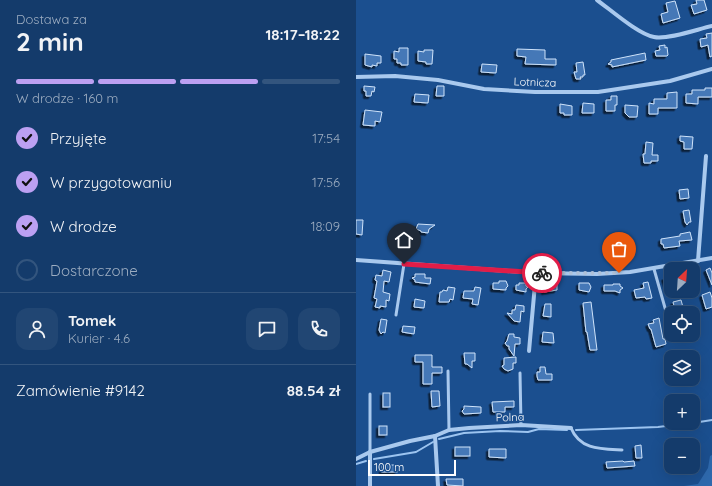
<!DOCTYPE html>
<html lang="pl">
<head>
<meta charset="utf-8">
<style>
  :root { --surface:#143b6b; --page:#214673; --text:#f1f3f6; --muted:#9dadc1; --line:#33557e; --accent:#bca0f2 }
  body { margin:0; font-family:Quicksand,sans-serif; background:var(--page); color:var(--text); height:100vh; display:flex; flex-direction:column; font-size:15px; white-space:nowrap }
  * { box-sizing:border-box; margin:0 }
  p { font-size:13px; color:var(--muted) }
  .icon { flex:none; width:22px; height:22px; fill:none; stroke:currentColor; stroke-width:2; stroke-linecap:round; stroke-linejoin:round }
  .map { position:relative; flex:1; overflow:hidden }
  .details { display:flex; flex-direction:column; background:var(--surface); width:356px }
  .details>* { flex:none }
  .needle { width:26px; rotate:25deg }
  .buttons { position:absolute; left:308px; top:262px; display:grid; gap:8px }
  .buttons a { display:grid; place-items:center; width:36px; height:36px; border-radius:8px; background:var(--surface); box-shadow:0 4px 16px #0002,0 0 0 1px var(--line); font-size:20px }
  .scale { position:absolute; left:12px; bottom:10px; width:88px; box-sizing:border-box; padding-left:4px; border:2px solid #fff; border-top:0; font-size:11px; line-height:14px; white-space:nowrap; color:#fff; -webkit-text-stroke:3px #1b4f8f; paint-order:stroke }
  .pin { position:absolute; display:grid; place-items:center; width:34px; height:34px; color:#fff; margin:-41px -17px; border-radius:50% 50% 50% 0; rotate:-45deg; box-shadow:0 0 4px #0007 }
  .pin .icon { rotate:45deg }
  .courier { position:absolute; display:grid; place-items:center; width:40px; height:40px; margin:-20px; border:3px solid #e11d48; border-radius:50%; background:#fff; color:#222; box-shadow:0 1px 5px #0007 }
  .headline em { font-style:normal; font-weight:700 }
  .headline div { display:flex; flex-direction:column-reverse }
  .headline { display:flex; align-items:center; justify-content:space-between; height:68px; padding:0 16px }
  h1 { font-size:26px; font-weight:700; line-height:30px }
  .bar { display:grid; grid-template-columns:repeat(4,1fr); gap:6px 4px; align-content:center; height:48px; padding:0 16px }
  .bar i { height:5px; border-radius:3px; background:var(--line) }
  .bar .selected { background:var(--accent) }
  .bar p { grid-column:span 4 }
  .line { display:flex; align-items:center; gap:10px; padding:0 16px; border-top:1px solid var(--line) }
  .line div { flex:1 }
  .round { display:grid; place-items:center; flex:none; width:42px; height:42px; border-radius:12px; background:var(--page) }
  ol { padding:0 16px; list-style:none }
  li { display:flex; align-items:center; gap:12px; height:44px }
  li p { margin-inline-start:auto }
  li .icon { padding:4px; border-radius:50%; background:var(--accent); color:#111; stroke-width:4 }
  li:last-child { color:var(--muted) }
  li i { width:22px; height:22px; border:2px solid var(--line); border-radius:50% }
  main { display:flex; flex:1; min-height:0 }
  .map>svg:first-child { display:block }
  .green { fill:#2e69ad }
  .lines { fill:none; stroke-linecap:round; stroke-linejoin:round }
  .stream { stroke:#9cc4f0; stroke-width:2 }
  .building { fill:#4478b7; stroke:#cfe3fa; filter:url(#shadow) }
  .lane { stroke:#a9c9ee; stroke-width:3 }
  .street { stroke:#a9c9ee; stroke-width:4 }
  .done { stroke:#afc1d8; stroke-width:4; stroke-dasharray:0 7.2 }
  .route { stroke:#e11d48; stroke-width:5 }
  .labels { text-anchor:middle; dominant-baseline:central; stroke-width:3; stroke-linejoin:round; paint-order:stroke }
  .street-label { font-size:11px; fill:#fff; stroke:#1b4f8f }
</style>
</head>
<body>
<main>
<section class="details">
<div class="headline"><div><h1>2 min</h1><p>Dostawa za</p></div><em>18:17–18:22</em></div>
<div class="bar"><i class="selected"></i><i class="selected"></i><i class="selected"></i><i></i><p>W drodze · 160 m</p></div>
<ol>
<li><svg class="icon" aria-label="check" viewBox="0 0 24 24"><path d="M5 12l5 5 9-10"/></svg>Przyjęte<p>17:54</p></li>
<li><svg class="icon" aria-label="check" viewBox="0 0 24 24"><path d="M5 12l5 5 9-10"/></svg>W przygotowaniu<p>17:56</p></li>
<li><svg class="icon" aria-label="check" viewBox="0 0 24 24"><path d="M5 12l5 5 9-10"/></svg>W drodze<p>18:09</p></li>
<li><i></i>Dostarczone</li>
</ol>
<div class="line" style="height:72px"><a class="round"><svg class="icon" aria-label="person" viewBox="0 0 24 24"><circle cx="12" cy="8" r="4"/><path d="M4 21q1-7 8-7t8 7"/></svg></a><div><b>Tomek</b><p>Kurier · 4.6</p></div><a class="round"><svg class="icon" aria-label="chat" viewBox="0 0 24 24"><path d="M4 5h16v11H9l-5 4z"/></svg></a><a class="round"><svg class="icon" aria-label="phone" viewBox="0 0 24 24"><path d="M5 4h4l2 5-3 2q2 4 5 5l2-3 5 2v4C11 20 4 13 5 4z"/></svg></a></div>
<div class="line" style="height:52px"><div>Zamówienie #9142</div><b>88.54 zł</b></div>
</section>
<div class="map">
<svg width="356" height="486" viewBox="0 0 356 486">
  <defs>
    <filter id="shadow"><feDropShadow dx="-2.5" dy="2.5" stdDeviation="0" flood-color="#0009"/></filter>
  </defs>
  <rect width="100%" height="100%" fill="#1b4f8f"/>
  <!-- green -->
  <polygon class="green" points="356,455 356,486 328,486 342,484 352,468 354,456"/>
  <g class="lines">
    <!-- stream -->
    <g class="stream">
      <polyline points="337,423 356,420"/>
      <polyline points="220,430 302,427 334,423"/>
      <polyline points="83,439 108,433 144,431 172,432 183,429 211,430"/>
      <polyline points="18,459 60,452 77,442"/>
      <polyline points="0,464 10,461"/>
    </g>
  </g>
  <!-- building -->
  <g class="building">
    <polygon points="340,0 348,0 351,10 338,14 335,5 341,4"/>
    <polygon points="319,1 324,18 307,23 305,14 312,12 310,3"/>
    <polygon points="356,33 356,56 354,57 352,45 345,47 344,39 351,38 350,34"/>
    <polygon points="309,45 309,48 311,47 312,55 311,56 300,56 299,51 304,50 303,46"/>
    <polygon points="43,48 52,48 52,65 45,65 45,63 41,63 41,59 38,59 38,51 43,52"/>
    <polygon points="161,49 189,50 189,59 200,59 200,65 169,64 170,57 161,56"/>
    <polygon points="68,50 77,50 76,64 70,64 70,62 62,61 62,51 68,52"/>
    <polygon points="289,53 290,60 256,67 256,65 252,64 255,62 255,60"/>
    <polygon points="9,54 25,56 25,63 21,63 21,66 16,65 16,67 9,65"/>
    <polygon points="227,62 229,75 227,75 227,77 224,77 225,79 220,79 218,72 221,72 220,63"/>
    <polygon points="126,64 141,65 140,73 125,72"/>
    <polygon points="8,86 19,87 18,92 16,91 15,96 10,96 10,91 8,91"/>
    <polygon points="81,86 88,86 88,96 80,96"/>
    <polygon points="349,88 356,88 356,97 342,97 342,104 330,103 330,94 336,94 336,90 349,90"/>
    <polygon points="321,92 321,108 302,108 302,114 293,114 293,103 298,104 298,99 311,99 311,93"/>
    <polygon points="59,94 73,95 72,103 58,102"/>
    <polygon points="255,96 261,96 261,105 259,105 259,111 250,111 250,100 255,100"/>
    <polygon points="227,103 238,104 238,113 226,113"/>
    <polygon points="204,104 216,106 216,115 208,115 208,113 204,113"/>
    <polygon points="269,105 282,106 281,117 273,117 269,113"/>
    <polygon points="9,110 26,112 24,122 19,121 19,126 7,125"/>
    <polygon points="324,136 337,137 336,149 328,149 328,142 324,141"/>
    <polygon points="290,142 297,143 296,155 302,155 302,161 295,161 295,163 288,163 287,154 289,154"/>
    <polygon points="332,189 333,198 324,199 323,190"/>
    <polygon points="333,210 335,222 333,222 331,225 329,222 327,211"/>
    <polygon points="0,220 7,220 6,235 0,234"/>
    <polygon points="62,224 79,225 73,229 72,233 65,232 65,231 60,229"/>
    <polygon points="334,232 336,240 323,241 324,246 308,248 307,244 305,244 305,239 324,236 324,234"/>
    <polygon points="258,244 265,245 265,252 260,254 254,253 253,245"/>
    <polygon points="354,268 356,273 356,285 350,270"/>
    <polygon points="27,270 35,272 33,282 28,281 27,292 34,294 33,301 30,300 30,307 24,306 24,308 19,307 21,299 18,298 21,281 19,280 20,275 26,276"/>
    <polygon points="59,274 69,274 69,278 75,278 74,284 59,282 59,280 56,278 59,277"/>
    <polygon points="315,276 315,285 311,287 308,278"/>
    <polygon points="143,281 150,281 152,286 150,288 150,290 137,289 137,283 143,283"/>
    <polygon points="292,282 296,298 290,299 289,297 280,298 278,290 288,288 287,283"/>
    <polygon points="163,283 170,283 170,286 172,287 170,289 170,292 160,290 160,285 163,285"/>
    <polygon points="188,283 201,284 201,290 188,292 188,289 186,288"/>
    <polygon points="223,283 233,283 235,287 233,292 223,290"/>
    <polygon points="257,284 264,284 264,286 267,288 264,290 264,293 259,291 248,291 248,285 257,285"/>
    <polygon points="92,287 99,288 97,300 94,299 93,302 83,302 84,292 86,292 87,290 91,291"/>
    <polygon points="119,287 125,288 122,305 116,304 117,299 107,298 108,291 118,291"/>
    <polygon points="354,292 356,298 356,307 350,309 346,295"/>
    <polygon points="59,299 69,301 68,308 58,307"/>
    <polygon points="325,300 328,311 325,313 320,313 317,302"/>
    <polygon points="235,302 241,350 234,350 231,332 230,332 227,303"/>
    <polygon points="189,304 195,304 195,317 187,316"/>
    <polygon points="160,305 168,306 168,312 165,311 164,322 158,321 151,313 156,314 156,310 159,310"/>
    <polygon points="303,318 307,339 309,339 310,344 300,347 295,329 294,329 292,324 298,323 297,320"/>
    <polygon points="25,319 31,320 29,333 27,332 25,334 23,330"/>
    <polygon points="47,326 59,327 58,334 46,332"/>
    <polygon points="187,332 197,333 198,343 186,342"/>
    <polygon points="153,334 158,334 158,337 164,338 164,344 159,344 158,356 153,349 153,346 151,346 149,343 151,341"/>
    <polygon points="108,353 119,353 119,361 116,361 116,368 111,364 109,364"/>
    <polygon points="59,355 76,355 76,367 86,367 86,373 76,373 76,384 67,384 67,362 59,362"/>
    <polygon points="160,357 160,363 157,363 157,369 152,371 148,369 146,366 148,365 148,358"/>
    <polygon points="184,367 189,367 190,374 196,374 196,380 182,380 181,376 181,372 184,372"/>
    <polygon points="75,391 83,391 84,406 76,407"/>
    <rect x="27" y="393" width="7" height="14"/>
    <polygon points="158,401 158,407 149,407 149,412 137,412 136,402"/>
    <polygon points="108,406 125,407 125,413 108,414 106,411 108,409"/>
    <rect x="23" y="426" width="8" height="9"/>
    <polygon points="285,445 286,458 280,458 279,446"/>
    <rect x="99" y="447" width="15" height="9"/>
    <polygon points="133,449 150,449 150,458 133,457"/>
    <polygon points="267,461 268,462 278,461 279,466 251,468 250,462"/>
    <rect x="26" y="465" width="15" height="7"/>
    <polygon points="90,479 107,479 107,486 91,485"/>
  </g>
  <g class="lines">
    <!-- lane -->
    <g class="lane">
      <polyline points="298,269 315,329"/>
      <polyline points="40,315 48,264"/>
      <polyline points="317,335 318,339"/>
      <polyline points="92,371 93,430"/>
      <polyline points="164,373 165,425"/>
      <polyline points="14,394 14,452"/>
      <path d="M215,428C224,450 245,449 266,450"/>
    </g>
    <!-- street -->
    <g class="street">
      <path d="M241,0C255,10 282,34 298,37C312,40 342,29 356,26"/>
      <polyline points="0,77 39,76 82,80 128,89 179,92 242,92 314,81 356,69"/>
      <polyline points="0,260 180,273 241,274 274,272 356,258"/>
      <polyline points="342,261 350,156"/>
      <polyline points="173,351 180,273"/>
      <polyline points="79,436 82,486"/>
      <polyline points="0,459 14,452 54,441 79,436 93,430 113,428 165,425 215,428"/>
      <polyline points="14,486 14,452"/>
    </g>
  </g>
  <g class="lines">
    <!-- done -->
    <polyline class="done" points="186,273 263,273"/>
    <!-- route -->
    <polyline class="route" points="48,264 186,273"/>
  </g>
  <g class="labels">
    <!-- street labels -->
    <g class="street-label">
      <text transform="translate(179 82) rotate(2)">Lotnicza</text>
      <text transform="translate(154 417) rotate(-1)">Polna</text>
    </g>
  </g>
</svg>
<div class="buttons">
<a><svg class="needle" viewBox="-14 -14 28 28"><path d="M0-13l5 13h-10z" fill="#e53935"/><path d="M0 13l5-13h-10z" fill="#9dadc1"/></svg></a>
<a><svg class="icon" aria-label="locate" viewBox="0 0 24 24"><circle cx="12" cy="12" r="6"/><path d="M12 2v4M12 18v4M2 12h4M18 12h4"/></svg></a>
<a><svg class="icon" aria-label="layers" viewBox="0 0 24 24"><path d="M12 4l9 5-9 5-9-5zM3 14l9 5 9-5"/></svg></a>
<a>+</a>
<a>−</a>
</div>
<div class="scale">100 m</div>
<div class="pin" style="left:263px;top:273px;background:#ea580c"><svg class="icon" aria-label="bag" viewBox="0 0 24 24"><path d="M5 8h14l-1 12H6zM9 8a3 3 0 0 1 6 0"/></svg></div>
<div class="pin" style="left:48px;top:264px;background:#1f2937"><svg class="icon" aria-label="home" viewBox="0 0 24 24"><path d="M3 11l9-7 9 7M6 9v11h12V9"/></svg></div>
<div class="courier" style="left:186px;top:273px"><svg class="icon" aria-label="bike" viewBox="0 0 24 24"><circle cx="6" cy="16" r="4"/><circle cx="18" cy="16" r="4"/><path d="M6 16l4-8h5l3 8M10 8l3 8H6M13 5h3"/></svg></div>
</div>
</main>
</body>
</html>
